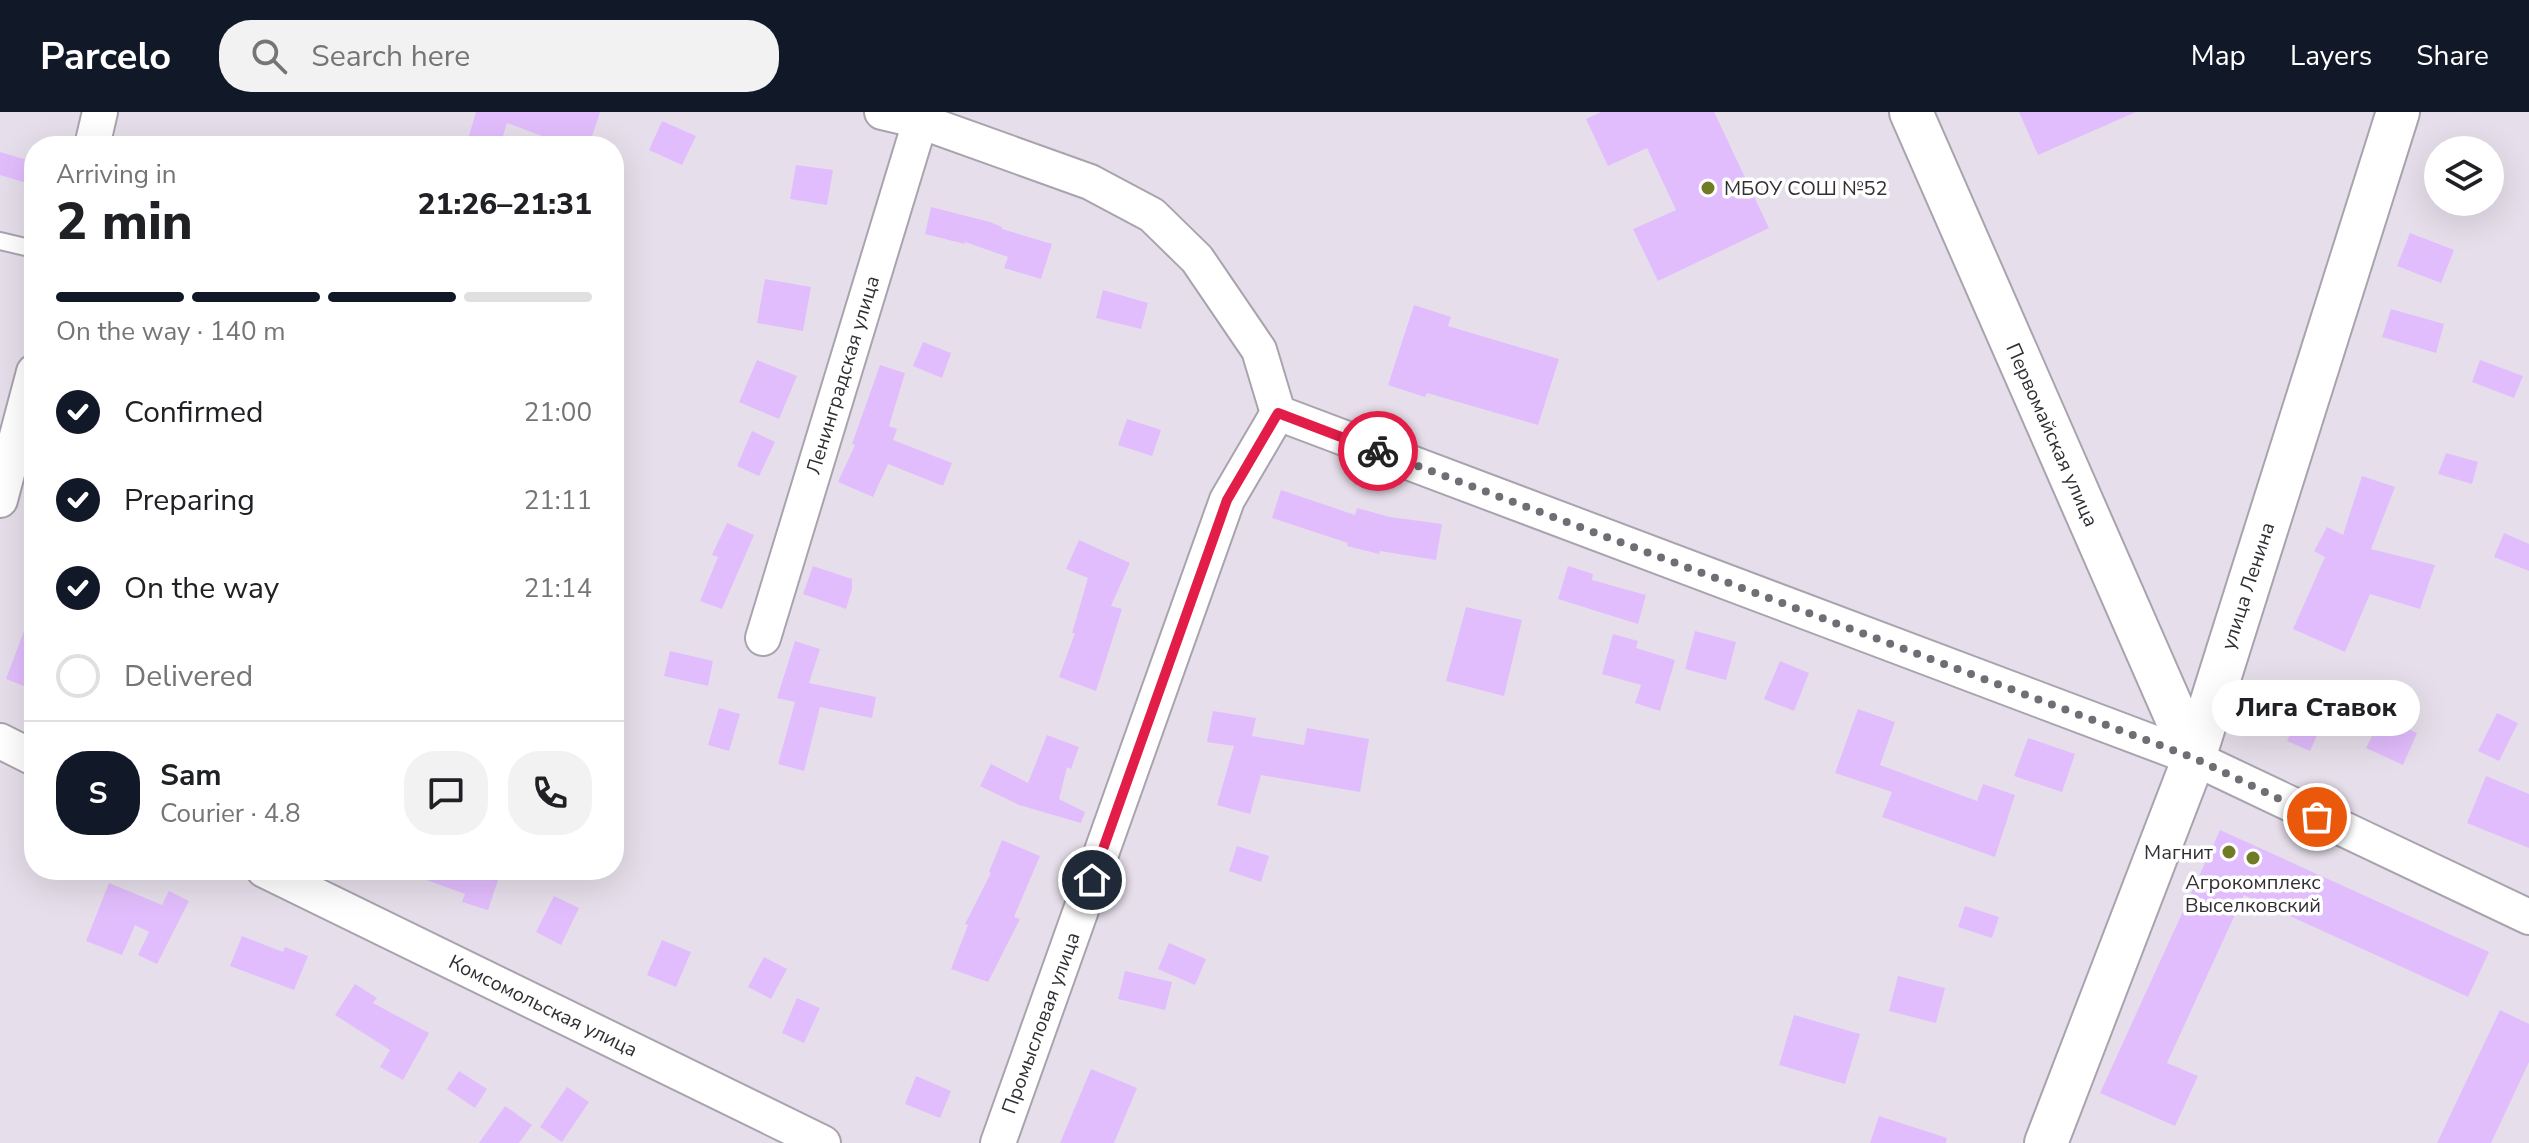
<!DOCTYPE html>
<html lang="en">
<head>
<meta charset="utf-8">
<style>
  :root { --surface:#fff; --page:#f2f2f2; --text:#202124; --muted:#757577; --line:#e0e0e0; --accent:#111827 }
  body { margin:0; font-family:"Nunito Sans",sans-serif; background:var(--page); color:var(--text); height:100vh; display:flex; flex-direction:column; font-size:30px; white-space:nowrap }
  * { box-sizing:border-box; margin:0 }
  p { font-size:26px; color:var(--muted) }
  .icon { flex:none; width:44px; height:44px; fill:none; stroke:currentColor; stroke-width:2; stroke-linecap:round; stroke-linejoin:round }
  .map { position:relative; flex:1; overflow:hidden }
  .details { position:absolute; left:24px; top:24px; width:600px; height:744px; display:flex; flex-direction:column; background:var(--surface); border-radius:32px; box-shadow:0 8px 32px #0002 }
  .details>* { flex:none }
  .fabs { position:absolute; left:2424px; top:24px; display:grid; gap:16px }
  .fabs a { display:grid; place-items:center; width:80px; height:80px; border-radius:50%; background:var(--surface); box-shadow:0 8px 32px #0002; font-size:40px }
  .pin { position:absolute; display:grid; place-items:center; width:68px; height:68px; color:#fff; margin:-34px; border:4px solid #fff; border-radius:50%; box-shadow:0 2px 8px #0007 }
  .courier { position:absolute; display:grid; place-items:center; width:80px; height:80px; margin:-40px; border:6px solid #e11d48; border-radius:50%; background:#fff; color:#222; box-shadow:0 2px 10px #0007 }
  .bubble { position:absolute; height:56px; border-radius:28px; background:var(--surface); box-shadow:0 8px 32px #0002; font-size:26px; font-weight:800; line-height:56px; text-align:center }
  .headline em { font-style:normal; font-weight:800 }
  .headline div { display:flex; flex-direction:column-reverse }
  .headline { display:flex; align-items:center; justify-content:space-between; height:136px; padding:0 32px }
  h1 { font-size:52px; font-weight:800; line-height:60px }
  .bar { display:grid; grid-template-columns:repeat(4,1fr); gap:12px 8px; align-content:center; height:96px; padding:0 32px }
  .bar i { height:10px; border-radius:6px; background:var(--line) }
  .bar .current { background:var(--accent) }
  .bar p { grid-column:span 4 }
  .line { display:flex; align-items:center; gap:20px; padding:0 32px; border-top:2px solid var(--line) }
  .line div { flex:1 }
  .round { display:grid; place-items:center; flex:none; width:84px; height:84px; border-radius:32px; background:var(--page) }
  ol { padding:0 32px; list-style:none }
  li { display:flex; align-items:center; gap:24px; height:88px }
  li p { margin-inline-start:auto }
  li .icon { padding:8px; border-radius:50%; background:var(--accent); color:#fff; stroke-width:4 }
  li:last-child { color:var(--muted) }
  li i { width:44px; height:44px; border:4px solid var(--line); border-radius:50% }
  header { display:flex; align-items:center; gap:48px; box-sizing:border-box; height:112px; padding:0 40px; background:var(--accent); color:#fff }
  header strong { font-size:38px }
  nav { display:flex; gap:44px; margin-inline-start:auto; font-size:28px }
  .search { width:560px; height:72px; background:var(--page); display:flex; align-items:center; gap:20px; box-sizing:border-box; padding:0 28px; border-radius:32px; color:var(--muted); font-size:30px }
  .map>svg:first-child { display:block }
  .building { fill:#e2bdfd }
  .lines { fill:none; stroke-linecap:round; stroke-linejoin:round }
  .service-casing { stroke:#a9a3ae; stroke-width:20 }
  .minor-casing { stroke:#a9a3ae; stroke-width:38 }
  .tertiary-casing { stroke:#a9a3ae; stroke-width:46 }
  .service { stroke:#fff; stroke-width:16 }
  .minor { stroke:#fff; stroke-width:34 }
  .tertiary { stroke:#fff; stroke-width:42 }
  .done { stroke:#716d74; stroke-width:8; stroke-dasharray:0 14.4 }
  .route { stroke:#e11d48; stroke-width:10 }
  .poi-dot { fill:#717a24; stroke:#fff; stroke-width:3 }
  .labels { text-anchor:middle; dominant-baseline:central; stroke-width:7; stroke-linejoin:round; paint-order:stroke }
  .poi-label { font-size:20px; fill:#322f34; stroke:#fff; text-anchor:start }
  .street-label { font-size:20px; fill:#322f34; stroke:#fff }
</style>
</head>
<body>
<header>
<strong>Parcelo</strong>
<div class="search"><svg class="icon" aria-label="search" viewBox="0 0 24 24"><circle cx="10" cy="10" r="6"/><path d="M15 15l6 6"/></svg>Search here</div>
<nav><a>Map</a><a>Layers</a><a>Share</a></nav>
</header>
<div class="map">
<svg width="2529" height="1031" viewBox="0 0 2529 1031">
  <rect width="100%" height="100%" fill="#e6dfeb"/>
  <!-- building -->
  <g class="building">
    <polygon points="476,0 600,0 589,34 569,34 507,11 500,34 466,34"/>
    <polygon points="1601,0 1714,0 1769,116 1658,169 1633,117 1676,98 1647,36 1608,54 1586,7"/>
    <polygon points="2019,0 2136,0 2038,43"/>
    <polygon points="662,9 696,24 682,53 649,38"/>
    <polygon points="0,40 34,50 27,71 0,63"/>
    <polygon points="796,53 833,58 827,93 790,87"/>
    <polygon points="931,95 990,110 1002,115 1002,117 1052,132 1041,167 1004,156 1008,145 965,130 965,132 925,122"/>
    <polygon points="2410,121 2454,138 2441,171 2397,154"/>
    <polygon points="765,167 811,175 803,219 757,211"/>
    <polygon points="1103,178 1148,191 1141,217 1096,206"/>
    <polygon points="1414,193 1451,205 1448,214 1559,247 1538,313 1427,281 1425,285 1388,273"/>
    <polygon points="2391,197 2444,212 2436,241 2382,225"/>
    <polygon points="923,230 951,241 942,266 913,254"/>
    <polygon points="757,248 797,264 779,307 739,290"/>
    <polygon points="2480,248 2523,264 2514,286 2472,270"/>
    <polygon points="880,253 905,261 889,314 897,317 893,328 952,351 943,374 888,352 873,385 838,370 855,333 852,332"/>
    <polygon points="1127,307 1161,318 1152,344 1118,333"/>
    <polygon points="752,319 775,330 759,364 737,354"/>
    <polygon points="2446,341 2478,350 2472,372 2438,362"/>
    <polygon points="2362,364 2395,375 2371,437 2435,453 2420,497 2370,482 2345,540 2293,517 2325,445 2314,439 2327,415 2343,423"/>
    <polygon points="1281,378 1355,403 1357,396 1390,405 1442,412 1436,448 1380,439 1379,442 1347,434 1348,431 1272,406"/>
    <polygon points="727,411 754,423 722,497 700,489 718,445 712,443"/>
    <polygon points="2504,421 2529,432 2529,459 2494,445"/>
    <polygon points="1079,428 1130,451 1111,494 1122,497 1096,579 1059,565 1075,521 1072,521 1088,466 1066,457"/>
    <polygon points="813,454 852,467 852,477 846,497 803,482"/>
    <polygon points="1568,454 1593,462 1592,468 1646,483 1638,512 1558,487"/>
    <polygon points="1466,495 1522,508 1504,584 1446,569"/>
    <polygon points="32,498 34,498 34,578 6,567"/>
    <polygon points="1695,519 1736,530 1726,568 1685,557"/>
    <polygon points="1613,522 1638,529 1636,536 1675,548 1660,599 1635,591 1641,573 1602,562"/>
    <polygon points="795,529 820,537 809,571 876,585 872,606 820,595 804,659 778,652 795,590 777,586"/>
    <polygon points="670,539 713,549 708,574 664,564"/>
    <polygon points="1780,549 1809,561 1794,599 1764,587"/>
    <polygon points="2307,587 2329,597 2310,639 2287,629"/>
    <polygon points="719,596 740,602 729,639 708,633"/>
    <polygon points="1858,597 1895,610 1880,653 1977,689 1983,672 2015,683 1995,745 1882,705 1892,680 1835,661"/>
    <polygon points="1213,599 1256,606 1252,624 1304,633 1307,616 1369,627 1360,680 1261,663 1250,702 1217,693 1234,634 1207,630"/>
    <polygon points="2497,601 2518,611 2499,649 2478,639"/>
    <polygon points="2382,605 2417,621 2403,653 2366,636"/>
    <polygon points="1047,623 1079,635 1071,657 1067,655 1059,687 1085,700 1081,711 1019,693 980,674 991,652 1028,671"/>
    <polygon points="2028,626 2075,642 2062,680 2014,664"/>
    <polygon points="2486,664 2529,682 2529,736 2467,711"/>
    <polygon points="2220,718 2489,840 2468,885 2244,783 2167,951 2198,964 2175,1014 2100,981"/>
    <polygon points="1002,728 1040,744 1014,805 1020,807 988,870 951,857 968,813 965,812 991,761 989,760"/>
    <polygon points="1237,734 1269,744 1261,770 1229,759"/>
    <polygon points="407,758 478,758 499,765 488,798 462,790 465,782 407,761"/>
    <polygon points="109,771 162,793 169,779 189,789 157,852 138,843 149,820 135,813 122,843 86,829"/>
    <polygon points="554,784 579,796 561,833 536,820"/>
    <polygon points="1965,794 1999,805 1992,826 1958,815"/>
    <polygon points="242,824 283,840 285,835 308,844 294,878 230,854"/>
    <polygon points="662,828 691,840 676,875 647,863"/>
    <polygon points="1169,831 1206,847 1195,873 1158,857"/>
    <polygon points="764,845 787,857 771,887 748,875"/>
    <polygon points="1125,859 1172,870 1165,898 1118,887"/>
    <polygon points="1898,864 1945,876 1936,911 1889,899"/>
    <polygon points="355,872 377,886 373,891 429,921 403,968 380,955 390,938 335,903"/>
    <polygon points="797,886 820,896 804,931 782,921"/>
    <polygon points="2500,898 2529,912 2529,950 2491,1031 2437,1031"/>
    <polygon points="1794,903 1860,922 1845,972 1779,953"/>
    <polygon points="1091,957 1137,976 1114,1031 1060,1031"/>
    <polygon points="459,959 487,977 475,996 447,977"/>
    <polygon points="916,964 951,979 940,1006 905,992"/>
    <polygon points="567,975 589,990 562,1030 540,1015"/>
    <polygon points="505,994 532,1013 519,1031 479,1031"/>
    <polygon points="1879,1004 1947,1026 1946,1031 1870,1031"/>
  </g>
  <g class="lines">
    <!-- service casing -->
    <g class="service-casing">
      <polyline id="service" points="0,129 34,137"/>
    </g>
    <!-- minor casing -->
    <g class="minor-casing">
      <g id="minor">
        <polyline points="882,0 920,9 1090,70 1152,103 1197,147 1259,238 1278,301 2194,646 2529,805"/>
        <polyline points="92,34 100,0"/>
        <polyline points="0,388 34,260"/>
        <polyline points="763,526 923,0"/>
        <polyline points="0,629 34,646"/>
        <polyline points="264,758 823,1031"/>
        <polyline points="998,1031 1227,388 1278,301"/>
      </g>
    </g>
    <!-- tertiary casing -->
    <g class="tertiary-casing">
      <g id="tertiary">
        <polyline points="1911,0 2194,646"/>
        <polyline points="2046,1031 2194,646 2398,0"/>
      </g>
    </g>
    <!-- service -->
    <use href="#service" class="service"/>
    <!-- minor -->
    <use href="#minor" class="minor"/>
    <!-- tertiary -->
    <use href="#tertiary" class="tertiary"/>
  </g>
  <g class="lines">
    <!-- done -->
    <polyline class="done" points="1378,339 2194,646 2317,705"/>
    <!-- route -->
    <polyline class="route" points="1092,768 1227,388 1278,301 1378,339"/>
  </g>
  <!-- markers -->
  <g class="poi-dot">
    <circle cx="1708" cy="76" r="8"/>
    <circle cx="2229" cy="740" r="8"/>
    <circle cx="2253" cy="746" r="8"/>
  </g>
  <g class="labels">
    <!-- poi labels -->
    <g class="poi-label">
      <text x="1724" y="76">МБОУ СОШ №52</text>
      <text x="2213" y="740" text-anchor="end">Магнит</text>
      <text x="2253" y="770" text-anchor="middle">Агрокомплекс<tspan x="2253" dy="23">Выселковский</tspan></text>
    </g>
    <!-- street labels -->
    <g class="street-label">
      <text transform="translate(843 263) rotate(-73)">Ленинградская улица</text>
      <text transform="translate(2052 323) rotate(66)">Первомайская улица</text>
      <text transform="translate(2248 474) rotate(-72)">улица Ленина</text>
      <text transform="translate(543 894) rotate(26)">Комсомольская улица</text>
      <text transform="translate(1041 911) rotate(-70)">Промысловая улица</text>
    </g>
  </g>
</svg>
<div class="fabs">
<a><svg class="icon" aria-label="layers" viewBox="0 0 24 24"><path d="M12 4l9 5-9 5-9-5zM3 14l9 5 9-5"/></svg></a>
</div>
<div class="pin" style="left:2317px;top:705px;background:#ea580c"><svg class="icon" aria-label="bag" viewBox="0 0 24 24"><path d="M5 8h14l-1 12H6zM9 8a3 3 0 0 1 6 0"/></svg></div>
<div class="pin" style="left:1092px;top:768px;background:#1f2937"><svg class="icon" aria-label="home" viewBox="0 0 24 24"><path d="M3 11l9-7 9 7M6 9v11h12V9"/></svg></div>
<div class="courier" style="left:1378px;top:339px"><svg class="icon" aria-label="bike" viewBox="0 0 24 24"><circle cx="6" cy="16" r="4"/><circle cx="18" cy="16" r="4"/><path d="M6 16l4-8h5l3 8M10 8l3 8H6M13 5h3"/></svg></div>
<div class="bubble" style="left:2212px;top:568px;width:208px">Лига Ставок</div>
<section class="details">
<div class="headline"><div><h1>2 min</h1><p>Arriving in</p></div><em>21:26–21:31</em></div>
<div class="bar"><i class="current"></i><i class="current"></i><i class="current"></i><i></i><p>On the way · 140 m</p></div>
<ol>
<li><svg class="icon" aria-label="check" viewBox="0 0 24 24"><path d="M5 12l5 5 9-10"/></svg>Confirmed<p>21:00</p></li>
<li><svg class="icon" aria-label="check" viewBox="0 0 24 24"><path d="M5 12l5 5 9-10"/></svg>Preparing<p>21:11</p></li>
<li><svg class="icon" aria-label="check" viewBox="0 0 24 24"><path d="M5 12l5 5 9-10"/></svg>On the way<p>21:14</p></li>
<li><i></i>Delivered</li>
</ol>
<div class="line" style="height:144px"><b class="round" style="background:var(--accent);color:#fff">S</b><div><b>Sam</b><p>Courier · 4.8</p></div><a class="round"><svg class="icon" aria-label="chat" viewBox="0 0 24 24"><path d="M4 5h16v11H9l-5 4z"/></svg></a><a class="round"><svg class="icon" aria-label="phone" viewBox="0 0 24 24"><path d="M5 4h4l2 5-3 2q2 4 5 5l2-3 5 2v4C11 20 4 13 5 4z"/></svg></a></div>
</section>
</div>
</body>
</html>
